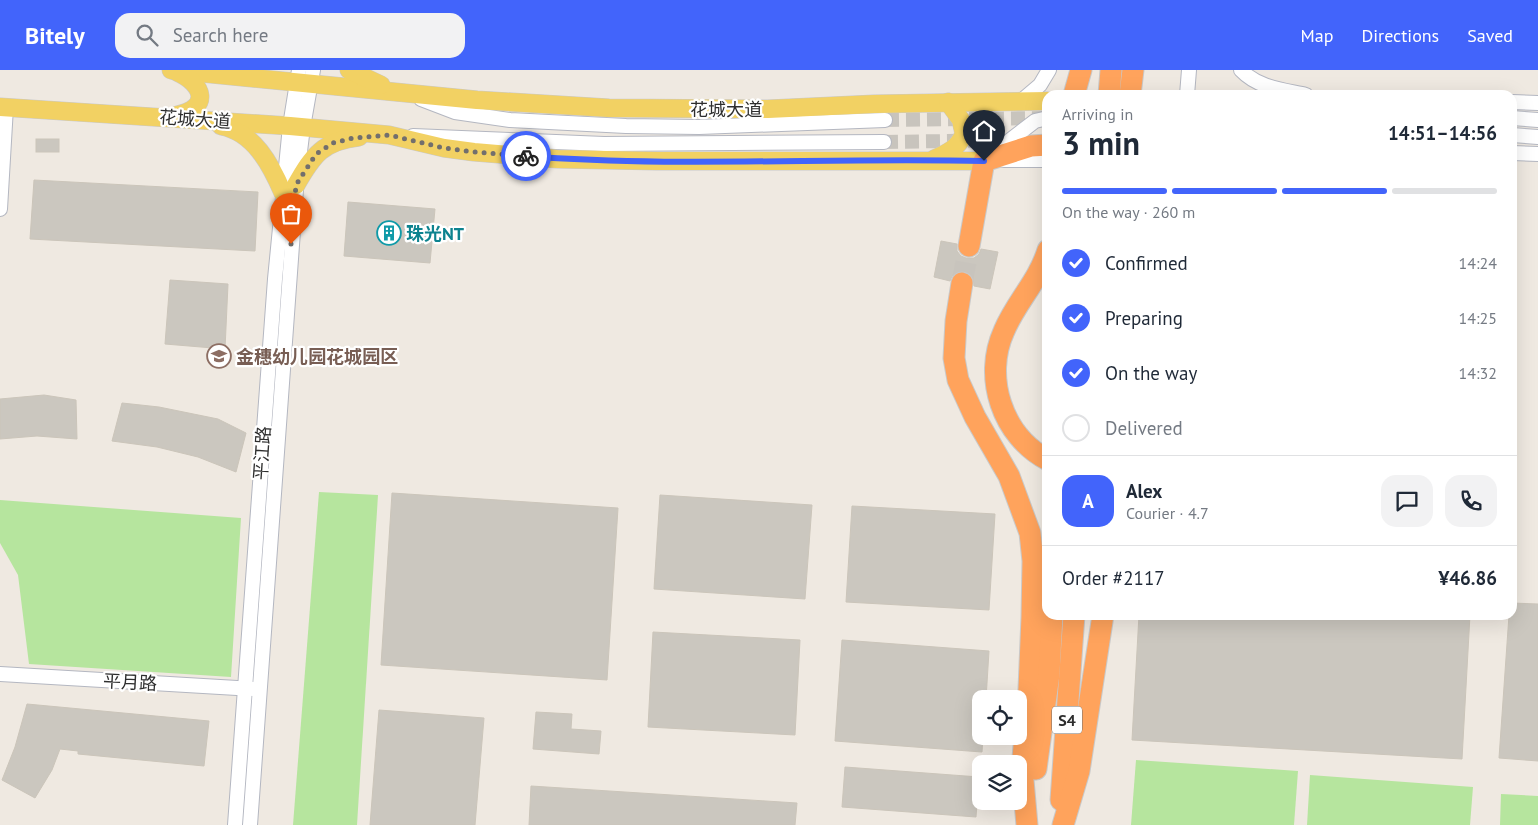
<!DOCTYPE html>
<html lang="en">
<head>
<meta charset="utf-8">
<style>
  :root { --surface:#fff; --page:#f2f2f3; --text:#1f2937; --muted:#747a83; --line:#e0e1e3; --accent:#4264fb }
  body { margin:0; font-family:"PT Sans","Noto Sans SC",sans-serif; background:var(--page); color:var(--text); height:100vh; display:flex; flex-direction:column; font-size:19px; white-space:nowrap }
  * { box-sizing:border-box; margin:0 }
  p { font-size:16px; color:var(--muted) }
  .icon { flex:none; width:28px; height:28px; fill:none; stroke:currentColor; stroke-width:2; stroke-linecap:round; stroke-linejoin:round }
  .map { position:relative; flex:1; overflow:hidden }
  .side { position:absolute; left:1042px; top:20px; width:475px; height:530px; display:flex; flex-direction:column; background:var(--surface); border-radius:15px; box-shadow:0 5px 20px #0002 }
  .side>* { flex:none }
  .buttons { position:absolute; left:972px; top:620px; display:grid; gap:10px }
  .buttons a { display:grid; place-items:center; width:55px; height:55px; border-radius:10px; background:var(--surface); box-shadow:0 5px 20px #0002; font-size:25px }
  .pin { position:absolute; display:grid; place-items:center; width:42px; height:42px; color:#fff; margin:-51px -21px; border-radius:50% 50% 50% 0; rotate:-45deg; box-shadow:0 0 5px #0007 }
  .pin .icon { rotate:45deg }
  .courier { position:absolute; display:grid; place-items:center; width:50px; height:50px; margin:-25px; border:4px solid #4264fb; border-radius:50%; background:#fff; color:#222; box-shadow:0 1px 6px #0007 }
  .summary em { font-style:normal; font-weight:700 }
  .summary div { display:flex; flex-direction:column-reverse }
  .summary { display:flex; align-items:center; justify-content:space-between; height:85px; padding:0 20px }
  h1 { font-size:32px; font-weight:700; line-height:38px }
  .bar { display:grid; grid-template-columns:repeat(4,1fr); gap:8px 5px; align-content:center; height:60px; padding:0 20px }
  .bar i { height:6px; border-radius:4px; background:var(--line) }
  .bar .current { background:var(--accent) }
  .bar p { grid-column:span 4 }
  .line { display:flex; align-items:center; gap:12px; padding:0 20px; border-top:1px solid var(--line) }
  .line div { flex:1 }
  .round { display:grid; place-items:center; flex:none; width:52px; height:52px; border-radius:15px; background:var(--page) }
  ol { padding:0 20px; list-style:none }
  li { display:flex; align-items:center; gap:15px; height:55px }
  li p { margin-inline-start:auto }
  li .icon { padding:5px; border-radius:50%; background:var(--accent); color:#fff; stroke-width:4 }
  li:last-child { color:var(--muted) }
  li i { width:28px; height:28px; border:2px solid var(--line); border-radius:50% }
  header { display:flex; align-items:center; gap:30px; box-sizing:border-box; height:70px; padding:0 25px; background:var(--accent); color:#fff }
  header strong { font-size:24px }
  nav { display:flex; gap:28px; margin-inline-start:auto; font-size:18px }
  .search { width:350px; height:45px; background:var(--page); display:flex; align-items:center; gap:12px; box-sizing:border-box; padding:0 18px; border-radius:15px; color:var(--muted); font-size:19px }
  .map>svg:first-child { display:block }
  .green { fill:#b6e59e }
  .building { fill:#cbc7bf; stroke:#cbc5ba }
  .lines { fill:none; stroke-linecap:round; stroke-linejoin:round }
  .minor-tunnel { stroke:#c8c4bd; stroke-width:14; stroke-dasharray:14 7; stroke-linecap:butt }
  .highway-tunnel { stroke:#c8c4bd; stroke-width:21; stroke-dasharray:21 11; stroke-linecap:butt }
  .minor-casing { stroke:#b4b7c1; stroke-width:16 }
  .major-casing { stroke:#c9c9c9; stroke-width:19 }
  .highway-casing { stroke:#c9c9c9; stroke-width:23 }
  .minor { stroke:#fff; stroke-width:14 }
  .major { stroke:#f2d163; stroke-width:18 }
  .highway { stroke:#ffa35c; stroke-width:21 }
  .done { stroke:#726f6d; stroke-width:5; stroke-dasharray:0 9 }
  .route { stroke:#4264fb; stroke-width:6 }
  .labels { text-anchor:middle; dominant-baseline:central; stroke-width:4.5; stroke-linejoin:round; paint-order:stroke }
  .shield { fill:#fff; stroke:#6d6d6d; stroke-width:1 }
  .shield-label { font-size:16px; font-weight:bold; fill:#2e2e2e }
  .street-label { font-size:18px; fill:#2e2e2e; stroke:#fff }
  .culture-label { font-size:18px; font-weight:bold; fill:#0d838f; stroke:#fff; text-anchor:start }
  .education-label { font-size:18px; font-weight:bold; fill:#785e54; stroke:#fff; text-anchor:start }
</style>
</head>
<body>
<header>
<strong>Bitely</strong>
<div class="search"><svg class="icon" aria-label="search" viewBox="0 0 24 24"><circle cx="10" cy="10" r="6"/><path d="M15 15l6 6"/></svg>Search here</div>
<nav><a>Map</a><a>Directions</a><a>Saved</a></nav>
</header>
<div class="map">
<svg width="1538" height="755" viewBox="0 0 1538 755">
  <rect width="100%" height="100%" fill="#efe9e1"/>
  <!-- green -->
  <g class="green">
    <polygon points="319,422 378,425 357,755 293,755"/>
    <polygon points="0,430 241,448 231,607 29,594 18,505 0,473"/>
    <polygon points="1136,690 1298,701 1294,755 1131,755"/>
    <polygon points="1310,705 1473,717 1470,755 1307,755"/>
    <polygon points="1501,724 1538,726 1538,755 1500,755"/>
  </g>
  <!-- building -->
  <g class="building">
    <rect x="36" y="69" width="23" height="13"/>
    <polygon points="34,110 258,122 255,181 30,169"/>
    <polygon points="348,132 435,139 430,193 344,186"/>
    <polygon points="941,171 957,174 957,181 961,186 966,188 974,188 979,184 981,179 998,182 990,219 974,216 973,208 969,203 964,201 957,202 952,206 950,211 934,207"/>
    <polygon points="170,210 228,214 225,279 165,274"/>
    <polygon points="44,325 76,330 77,369 37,366 0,369 0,329"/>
    <polygon points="122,333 159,337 218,349 246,363 236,402 198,387 157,377 112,371"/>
    <polygon points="392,423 618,438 607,610 381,595"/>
    <polygon points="660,425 812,435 805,529 654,519"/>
    <polygon points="852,436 995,444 989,540 846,532"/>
    <polygon points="1512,533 1538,534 1538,691 1499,688 1509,545 1512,545"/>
    <polygon points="1139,545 1470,545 1462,689 1132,670"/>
    <polygon points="653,562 800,570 795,665 648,657"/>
    <polygon points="842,570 989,581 986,629 981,629 981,666 983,666 982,682 835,671"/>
    <polygon points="27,634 209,651 204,696 78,684 78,681 60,679 52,700 35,728 2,710 15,677"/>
    <polygon points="379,640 484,648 475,755 370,755"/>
    <polygon points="536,642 572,644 571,659 601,661 599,684 533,679"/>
    <polygon points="845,697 979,707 976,747 842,737"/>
    <polygon points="531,716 797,733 795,755 529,755"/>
  </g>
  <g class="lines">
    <!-- minor-tunnel -->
    <g class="minor-tunnel">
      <polyline points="885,50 1044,48"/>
      <polyline points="884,72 1016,70"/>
    </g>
    <!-- highway-tunnel -->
    <polyline class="highway-tunnel" points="962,213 969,176"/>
    <!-- minor casing -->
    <g class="minor-casing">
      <g id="minor">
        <path d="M1241,0C1258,18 1283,20 1306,25"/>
        <polyline points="1187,25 1189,0"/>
        <polyline points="421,29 455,42 510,50 626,56 699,57 885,50"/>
        <polyline points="1512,32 1538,33"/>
        <polyline points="1019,33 1040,15 1049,0"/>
        <polyline points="1512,48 1538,50"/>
        <polyline points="1512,65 1538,67"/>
        <polyline points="413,66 604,74 884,72"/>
        <polyline points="1512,83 1538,84"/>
        <polyline points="992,84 1035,51 1048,48"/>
        <polyline points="1004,90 1048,90"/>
        <polyline points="0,139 6,37"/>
        <polyline points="0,604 254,619"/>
        <polyline points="235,755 275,209 290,56 299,0"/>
        <polyline points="250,755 297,106 303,57 313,0"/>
      </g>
    </g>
    <!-- major casing -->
    <g class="major-casing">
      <g id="major">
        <polyline points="171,0 477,30 609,38 768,39 874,34 1048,31"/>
        <polyline points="349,0 381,15"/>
        <polyline points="0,37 290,56 389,65 444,78 474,82 557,89 657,91 984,91"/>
        <path d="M177,45C211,38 204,14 177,2"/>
        <path d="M221,56C254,62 271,95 283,123"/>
        <path d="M934,89C948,83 958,78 964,64L961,50L948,32"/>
        <path d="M296,115C313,85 323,71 359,67"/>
      </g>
    </g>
    <!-- highway casing -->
    <g class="highway-casing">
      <g id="highway">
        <polyline points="1074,25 1081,0"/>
        <polyline points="1109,25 1111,0"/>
        <polyline points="1130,25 1133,0"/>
        <polyline points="969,176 984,91 1031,76 1048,75"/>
        <path d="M1048,180C1038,212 1016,232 1004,261C983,307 1002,366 1048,390"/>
        <polyline points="962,213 956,251 954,288 958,310 975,347 1009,406 1030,463 1033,491 1032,547 1029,619 1022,699 1027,755"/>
        <polyline points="1036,699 1049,604 1052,545"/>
        <polyline points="1061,730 1074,545"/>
        <polyline points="1063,755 1079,701 1103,545"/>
      </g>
    </g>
    <!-- minor -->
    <use href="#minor" class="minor"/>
    <!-- major -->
    <use href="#major" class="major"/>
    <!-- highway -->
    <use href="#highway" class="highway"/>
  </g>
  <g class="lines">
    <!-- done -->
    <polyline class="done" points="291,174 296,115 316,84 333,73 353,68 389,65 444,78 474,82 526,86"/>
    <!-- route -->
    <path class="route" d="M526,86C678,98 831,87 984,91"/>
  </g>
  <!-- icons -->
  <defs>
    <g id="building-ring" transform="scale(1.25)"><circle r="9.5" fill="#fff" stroke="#0f9aa8" stroke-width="1.5"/><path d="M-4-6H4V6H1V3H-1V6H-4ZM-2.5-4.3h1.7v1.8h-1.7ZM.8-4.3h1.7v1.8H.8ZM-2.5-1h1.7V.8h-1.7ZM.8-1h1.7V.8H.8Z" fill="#0f9aa8"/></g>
    <g id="school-ring" transform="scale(1.25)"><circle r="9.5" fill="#fff" stroke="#8d6e63" stroke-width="1.5"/><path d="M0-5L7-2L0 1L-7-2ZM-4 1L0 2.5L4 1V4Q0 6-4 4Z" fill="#8d6e63"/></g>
  </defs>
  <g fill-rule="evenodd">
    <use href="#building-ring" x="389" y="163"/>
    <use href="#school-ring" x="219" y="286"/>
  </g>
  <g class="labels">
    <!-- shield labels -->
    <rect class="shield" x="1052" y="636.5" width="30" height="27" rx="4"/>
    <g class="shield-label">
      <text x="1067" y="650">S4</text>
    </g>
    <!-- street labels -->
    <g class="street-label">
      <text x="726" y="39">花城大道</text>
      <text transform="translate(195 49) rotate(4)">花城大道</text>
      <text transform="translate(262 383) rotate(-86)">平江路</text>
      <text transform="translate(130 612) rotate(3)">平月路</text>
    </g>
    <!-- culture labels -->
    <g class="culture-label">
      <text x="406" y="163">珠光NT</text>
    </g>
    <!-- education labels -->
    <g class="education-label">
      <text x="236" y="286">金穗幼儿园花城园区</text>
    </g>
  </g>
</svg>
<div class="buttons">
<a><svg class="icon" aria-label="locate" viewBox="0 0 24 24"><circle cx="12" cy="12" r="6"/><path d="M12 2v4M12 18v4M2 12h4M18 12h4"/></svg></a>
<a><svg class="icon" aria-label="layers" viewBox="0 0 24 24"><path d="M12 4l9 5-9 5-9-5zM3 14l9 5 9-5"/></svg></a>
</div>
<div class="pin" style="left:291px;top:174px;background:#ea580c"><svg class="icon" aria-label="bag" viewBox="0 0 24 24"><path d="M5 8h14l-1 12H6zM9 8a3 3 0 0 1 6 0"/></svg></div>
<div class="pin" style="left:984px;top:91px;background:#1f2937"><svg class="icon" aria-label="home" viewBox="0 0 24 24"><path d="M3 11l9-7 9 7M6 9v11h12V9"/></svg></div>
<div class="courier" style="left:526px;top:86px"><svg class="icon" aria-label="bike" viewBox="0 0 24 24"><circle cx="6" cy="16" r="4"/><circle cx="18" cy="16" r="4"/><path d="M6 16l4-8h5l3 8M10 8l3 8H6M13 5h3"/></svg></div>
<section class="side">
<div class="summary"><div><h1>3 min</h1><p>Arriving in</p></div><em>14:51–14:56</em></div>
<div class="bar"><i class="current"></i><i class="current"></i><i class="current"></i><i></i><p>On the way · 260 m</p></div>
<ol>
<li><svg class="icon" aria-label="check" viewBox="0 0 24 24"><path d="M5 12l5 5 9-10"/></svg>Confirmed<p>14:24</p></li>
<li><svg class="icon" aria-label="check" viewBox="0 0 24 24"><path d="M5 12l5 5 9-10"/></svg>Preparing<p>14:25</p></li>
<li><svg class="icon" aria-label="check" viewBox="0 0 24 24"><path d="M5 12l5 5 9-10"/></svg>On the way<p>14:32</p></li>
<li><i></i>Delivered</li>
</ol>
<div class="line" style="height:90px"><b class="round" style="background:var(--accent);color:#fff">A</b><div><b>Alex</b><p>Courier · 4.7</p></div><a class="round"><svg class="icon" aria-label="chat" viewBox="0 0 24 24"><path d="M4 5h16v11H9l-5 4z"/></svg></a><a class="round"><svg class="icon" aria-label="phone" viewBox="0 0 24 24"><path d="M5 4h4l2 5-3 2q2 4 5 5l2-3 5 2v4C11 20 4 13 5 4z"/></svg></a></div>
<div class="line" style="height:65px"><div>Order #2117</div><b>¥46.86</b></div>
</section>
</div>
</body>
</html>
